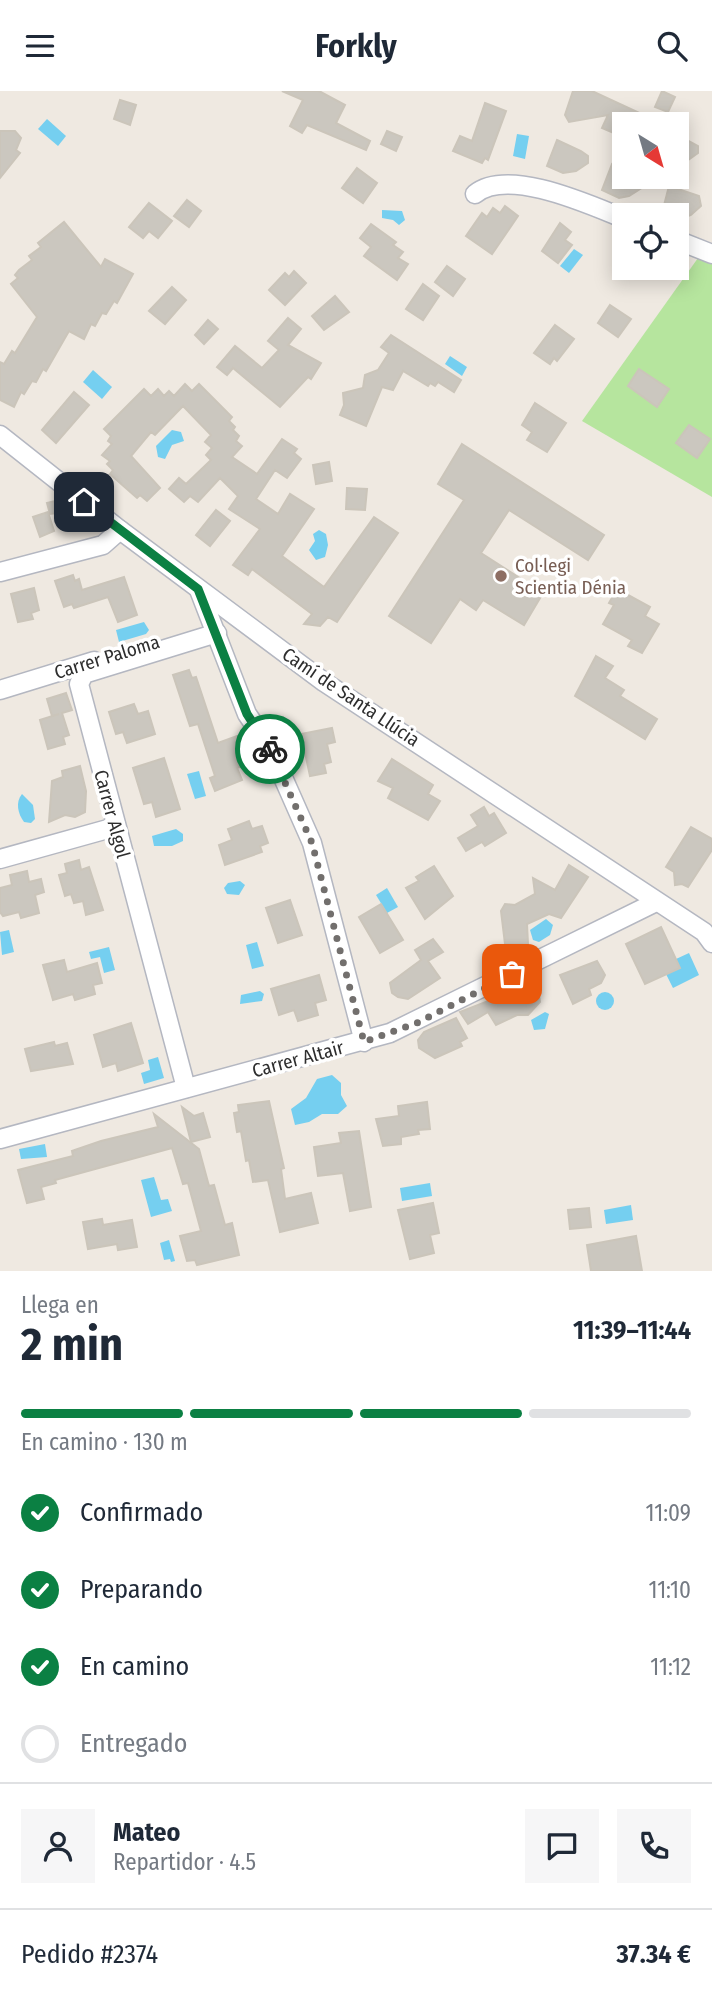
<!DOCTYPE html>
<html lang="es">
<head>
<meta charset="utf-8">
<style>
  :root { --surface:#fff; --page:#f6f6f7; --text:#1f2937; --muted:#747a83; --line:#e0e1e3; --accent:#0b8043 }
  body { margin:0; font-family:"Fira Sans Condensed",sans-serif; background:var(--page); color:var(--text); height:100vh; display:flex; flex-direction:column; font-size:26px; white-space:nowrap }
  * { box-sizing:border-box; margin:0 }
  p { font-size:23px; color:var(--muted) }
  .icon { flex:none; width:38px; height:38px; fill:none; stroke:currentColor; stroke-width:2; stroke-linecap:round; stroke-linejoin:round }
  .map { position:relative; height:1180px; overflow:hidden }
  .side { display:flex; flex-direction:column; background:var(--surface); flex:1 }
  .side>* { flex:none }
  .needle { width:46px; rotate:143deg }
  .buttons { position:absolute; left:612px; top:21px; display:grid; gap:14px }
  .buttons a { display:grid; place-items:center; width:77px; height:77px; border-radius:0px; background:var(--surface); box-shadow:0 4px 18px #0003; font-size:35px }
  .pin { position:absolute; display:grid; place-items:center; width:60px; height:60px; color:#fff; margin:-30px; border-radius:14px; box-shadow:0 4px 10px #0006 }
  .courier { position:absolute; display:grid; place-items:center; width:70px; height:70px; margin:-35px; border:5px solid #0b8043; border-radius:50%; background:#fff; color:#222; box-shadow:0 2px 9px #0007 }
  .headline em { font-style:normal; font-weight:700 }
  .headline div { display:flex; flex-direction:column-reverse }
  .headline { display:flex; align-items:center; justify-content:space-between; height:119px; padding:0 21px }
  h1 { font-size:46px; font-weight:700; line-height:52px }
  .bar { display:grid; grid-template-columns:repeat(4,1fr); gap:10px 7px; align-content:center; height:84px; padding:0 21px }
  .bar i { height:9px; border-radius:5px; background:var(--line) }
  .bar .selected { background:var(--accent) }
  .bar p { grid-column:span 4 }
  .line { display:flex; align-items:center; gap:18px; padding:0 21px; border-top:2px solid var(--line) }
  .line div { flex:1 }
  .round { display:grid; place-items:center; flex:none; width:74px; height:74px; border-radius:0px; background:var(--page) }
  ol { padding:0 21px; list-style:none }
  li { display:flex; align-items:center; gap:21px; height:77px }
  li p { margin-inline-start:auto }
  li .icon { padding:7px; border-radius:50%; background:var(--accent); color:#fff; stroke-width:4 }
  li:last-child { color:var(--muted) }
  li i { width:38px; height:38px; border:4px solid var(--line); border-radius:50% }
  header { display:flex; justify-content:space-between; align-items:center; height:91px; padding:0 21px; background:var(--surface); font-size:32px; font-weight:700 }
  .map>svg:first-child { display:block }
  .green { fill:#b6e59e }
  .water { fill:#75cff0 }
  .building { fill:#cbc7bf; stroke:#cbc5ba; stroke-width:2 }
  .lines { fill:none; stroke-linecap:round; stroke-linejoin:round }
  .minor-casing { stroke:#b4b7c1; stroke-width:21 }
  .minor { stroke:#fff; stroke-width:18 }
  .done { stroke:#726f6d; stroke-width:7; stroke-dasharray:0 12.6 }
  .route { stroke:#0b8043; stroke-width:9 }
  .education-dot { fill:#8d6e63; stroke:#fff; stroke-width:2.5 }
  .labels { text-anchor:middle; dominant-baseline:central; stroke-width:7; stroke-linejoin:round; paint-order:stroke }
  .education-label { font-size:19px; fill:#785e54; stroke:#fff; text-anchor:start }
  .street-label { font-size:19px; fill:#2e2e2e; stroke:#fff }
</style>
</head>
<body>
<header><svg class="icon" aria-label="menu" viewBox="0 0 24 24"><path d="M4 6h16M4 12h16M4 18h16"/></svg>Forkly<svg class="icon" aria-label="search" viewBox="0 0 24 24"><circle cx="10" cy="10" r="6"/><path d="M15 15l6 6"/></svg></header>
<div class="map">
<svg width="712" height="1180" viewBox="0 0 712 1180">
  <rect width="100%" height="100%" fill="#efe9e1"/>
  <!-- green -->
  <polygon class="green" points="698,167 712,171 712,406 582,330"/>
  <!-- water -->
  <g class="water">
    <polygon points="47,28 66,45 58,55 38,38"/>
    <polygon points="517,43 529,45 525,68 513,65"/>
    <polygon points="382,119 402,120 405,129 399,134 393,129 382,127"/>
    <polygon points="574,158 583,164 569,182 560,175"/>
    <polygon points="450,265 467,276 462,285 445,273"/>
    <polygon points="93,279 112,296 102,308 83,291"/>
    <polygon points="172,339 181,341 184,350 172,354 165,368 158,366 156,355"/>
    <polygon points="319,439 326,443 328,454 325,466 316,469 309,459 315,450 313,443"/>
    <polygon points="144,531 149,539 146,543 119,551 116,539"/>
    <polygon points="199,680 206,705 195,708 187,683"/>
    <path d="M22,703L33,714L35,728L31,732L24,731C18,723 15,711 22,703Z"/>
    <polygon points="176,738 183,743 183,750 172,755 154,755 152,745"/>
    <polygon points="240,790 245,794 239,804 227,803 224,797 228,792"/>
    <polygon points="387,797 398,816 387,822 376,804"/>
    <polygon points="546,828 553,834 550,844 539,851 533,849 530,839"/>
    <polygon points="9,839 14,861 2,864 0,841"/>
    <polygon points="257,851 264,875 252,878 246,854"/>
    <polygon points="109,856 115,879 104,882 100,866 91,868 89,861"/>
    <polygon points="689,862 699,884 673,897 666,883 680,877 676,868"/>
    <polygon points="260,900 264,903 262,910 240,913 241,904"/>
    <circle cx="605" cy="910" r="9"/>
    <polygon points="545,921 549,923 545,938 534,939 531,929"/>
    <polygon points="158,966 164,987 144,993 141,982 150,979 148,969"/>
    <polygon points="332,984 341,992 341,1004 347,1015 338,1023 322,1023 309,1031 295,1034 291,1018 306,1007 317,988"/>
    <polygon points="45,1053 47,1066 21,1068 19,1058"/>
    <polygon points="154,1086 161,1109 168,1108 172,1120 151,1126 141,1089"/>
    <polygon points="430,1092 432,1105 402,1110 400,1097"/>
    <polygon points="631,1114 633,1129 606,1133 604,1119"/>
    <polygon points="169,1149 175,1170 171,1171 170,1168 164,1169 160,1152"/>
  </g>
  <!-- building -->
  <g class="building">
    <polygon points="282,0 319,0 345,14 336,32 370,50 366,59 307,34 302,42 290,35 303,9"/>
    <polygon points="573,0 592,0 663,33 625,33 625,43 616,43 602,37 608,24 569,31 565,24"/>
    <polygon points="662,0 675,6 668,21 655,16"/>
    <polygon points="120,9 136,14 130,34 114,28"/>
    <polygon points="485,12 506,20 488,69 485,67 482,72 453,60 460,45 472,50"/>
    <polygon points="0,40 15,40 21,47 16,59 20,62 0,87"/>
    <polygon points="387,40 402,46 396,60 381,53"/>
    <polygon points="683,47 698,55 698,62 677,77"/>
    <polygon points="557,49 581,60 588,65 588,72 576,80 563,82 547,75"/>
    <polygon points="612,73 625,79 625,86 640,86 643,96 629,105 619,107 602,99"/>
    <polygon points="357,77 377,92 363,112 342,97"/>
    <polygon points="669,95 699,105 701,115 691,124 681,128 662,122"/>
    <polygon points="187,109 201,120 189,136 174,125"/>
    <polygon points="149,112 172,130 158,147 149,140 143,147 129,136"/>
    <polygon points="505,115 518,125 492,163 466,145 482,122 487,126 493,117 500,122"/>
    <polygon points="64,131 101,176 105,168 133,183 117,212 114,210 106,223 102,222 95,235 91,233 84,248 69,240 46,280 43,278 36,291 32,290 24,303 21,301 14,316 0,309 0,271 4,273 12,260 15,262 37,226 11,193 18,187 15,184 19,179 32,169 29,165 41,156 38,152"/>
    <polygon points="560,132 571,141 565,149 572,154 558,172 542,160"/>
    <polygon points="371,133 396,151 393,154 403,161 398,167 408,173 397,189 364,165 371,156 360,147"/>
    <polygon points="447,175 465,188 453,205 435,191"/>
    <polygon points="294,180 306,192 285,214 269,199 285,182 289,186"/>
    <polygon points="423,193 439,205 423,229 406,218"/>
    <polygon points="172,196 186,209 165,233 149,220"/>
    <polygon points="335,205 349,221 324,239 312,225"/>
    <polygon points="610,214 631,228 618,246 598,232"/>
    <polygon points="288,227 301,238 288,254 321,272 311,288 308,286 280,316 233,277 227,284 217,276 235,255 262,277 279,259 268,250"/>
    <polygon points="208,229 218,238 204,253 195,244"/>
    <polygon points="555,234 574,248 557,270 554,267 550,273 534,262"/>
    <polygon points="391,244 461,289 454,301 438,291 435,295 430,292 428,295 403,280 393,299 382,296 366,335 340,324 344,314 343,302 363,297 365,284 378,279 389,262 381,256"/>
    <polygon points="639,278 669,298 657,316 628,295"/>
    <polygon points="185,293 192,300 199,293 232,326 229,330 235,336 233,339 239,345 236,350 242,355 232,366 257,383 282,348 297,358 294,362 301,368 287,387 275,379 256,408 278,423 290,403 314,418 282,465 324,496 374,426 398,442 337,531 328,526 320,535 304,533 312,523 252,478 248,484 233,474 260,438 229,418 238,405 220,387 198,411 190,405 184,411 169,398 179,387 186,393 211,369 206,364 212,357 205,351 211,344 183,315 155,344 151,341 131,365 160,397 147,410 140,404 137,407 110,383 113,379 107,373 110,370 102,364 112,353 108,350 111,345 104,338 144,298 151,305 158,298 164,305 169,300 174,305"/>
    <polygon points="74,301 89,314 56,352 42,339"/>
    <polygon points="535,312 566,332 547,361 527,349 532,341 522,334"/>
    <polygon points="689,334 710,348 697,367 676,352"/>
    <polygon points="462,353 604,444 588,469 509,419 481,462 543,502 524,534 483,509 476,519 460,508 431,552 389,525 464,409 438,393"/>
    <polygon points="329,371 332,390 316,393 313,374"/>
    <polygon points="347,397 367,398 365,419 346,418"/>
    <polygon points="59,409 74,420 50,423 47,412"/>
    <polygon points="216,419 230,430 210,455 196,444"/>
    <polygon points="48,421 54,440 40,446 33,426"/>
    <polygon points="73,484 75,490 79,488 82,499 124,486 137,524 118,531 108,506 74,517 72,513 64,516 55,490"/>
    <polygon points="34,497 39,519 31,522 33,528 18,531 11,503"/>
    <polygon points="617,498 650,516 645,525 659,533 642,562 628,555 632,549 603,533 614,514 609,512"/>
    <polygon points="596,565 613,575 605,587 624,599 620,605 657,628 645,648 575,605"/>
    <polygon points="189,579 192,587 196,586 218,652 237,645 247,673 237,677 242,689 215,700 210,687 215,685 198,633 190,635 173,584"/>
    <polygon points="66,602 72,619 62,622 69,644 63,646 65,653 48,658 40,629 59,623 52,625 47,608"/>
    <polygon points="134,613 138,623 148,620 155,643 127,652 123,641 116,643 109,621"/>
    <polygon points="332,637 335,651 327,653 331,671 324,673 326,682 310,685 301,643"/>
    <polygon points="164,667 180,718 156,726 152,711 144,713 133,677"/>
    <polygon points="392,668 433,694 428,703 440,710 428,729 388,707 393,697 378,690"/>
    <polygon points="80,675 86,700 85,721 75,726 65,724 49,731 52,690 63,686 62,680"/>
    <polygon points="484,716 489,725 494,722 506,742 485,755 482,751 466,760 458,747 478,735 471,724"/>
    <polygon points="249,730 252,738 262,735 268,752 260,755 262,761 225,774 219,754 232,749 228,738"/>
    <polygon points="691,736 712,748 712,759 688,796 682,793 675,794 674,781 666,776"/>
    <polygon points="79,769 81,779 89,776 103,819 86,824 83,810 74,812 71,803 65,805 59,784 67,782 65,773"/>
    <polygon points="569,774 588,786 561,827 549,823 527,833 528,853 505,853 501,820 505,813 515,814 535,803 533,787 555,799"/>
    <polygon points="434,775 453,805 425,828 406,797 419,790 416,786"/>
    <polygon points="27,780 29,791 41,788 44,801 35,804 39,822 21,827 19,821 3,825 0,821 0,797 12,794 10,784"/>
    <polygon points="290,809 302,844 278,852 266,817"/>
    <polygon points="381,813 403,849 380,862 359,826"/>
    <polygon points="661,836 680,877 645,893 626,853"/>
    <polygon points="433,848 443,861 428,870 440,887 408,908 398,906 392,902 390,892 421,869 415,859"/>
    <polygon points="64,869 67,881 97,872 102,892 93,894 95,903 75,909 73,903 53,909 43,874"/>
    <polygon points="597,870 605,884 601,892 589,898 591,904 573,913 560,884"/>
    <polygon points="319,884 326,909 315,912 318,924 298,930 294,919 279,924 271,898"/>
    <polygon points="537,891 540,911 528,924 517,924 496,934 488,921 468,933 460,921"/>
    <polygon points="456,927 467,947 460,951 462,955 435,967 419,957 418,949 424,941"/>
    <polygon points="131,932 143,972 118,980 116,972 103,976 94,944"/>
    <polygon points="54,951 55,955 67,952 73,973 31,980 25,958"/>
    <polygon points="269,1010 284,1077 281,1078 285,1108 311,1102 318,1132 280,1141 268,1089 253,1091 249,1069 246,1070 241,1040 237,1041 234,1022 239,1021 238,1014"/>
    <polygon points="427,1011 430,1038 418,1039 419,1043 401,1046 401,1053 383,1055 376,1028 399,1025 398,1015"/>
    <polygon points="182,1016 194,1025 203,1022 210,1046 191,1051"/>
    <polygon points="154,1023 199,1058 209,1095 214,1094 225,1134 232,1132 239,1164 197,1174 195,1169 187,1170 180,1145 201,1140 188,1092 183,1093 172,1057 55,1089 56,1092 41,1096 44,1108 27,1112 18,1079 73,1065 72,1060 101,1050 158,1036"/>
    <polygon points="359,1040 371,1116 350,1120 343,1082 318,1085 314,1056 341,1052 339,1042"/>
    <polygon points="433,1112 439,1142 430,1144 434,1162 410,1168 398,1119"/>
    <polygon points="589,1117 591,1136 570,1138 568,1119"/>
    <polygon points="102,1128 103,1134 132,1129 137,1156 118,1159 117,1153 88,1158 83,1131"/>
    <polygon points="636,1145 642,1180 591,1180 587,1154"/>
  </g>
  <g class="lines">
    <!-- minor casing -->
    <g class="minor-casing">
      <g id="minor">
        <path d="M475,103C508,76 590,114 625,128"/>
        <polyline points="677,149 712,163"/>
        <polyline points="0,344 120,439 324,591 704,841 712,852"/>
        <polyline points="0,481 103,454 120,439"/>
        <polyline points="199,499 247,623 270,657 312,752 364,951"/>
        <polyline points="0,599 94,570"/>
        <polyline points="0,768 115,736"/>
        <polyline points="186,997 79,593 84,583 217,542"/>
        <polyline points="0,1048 390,942 656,811"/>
      </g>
    </g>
    <!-- minor -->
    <use href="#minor" class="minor"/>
  </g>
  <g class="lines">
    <!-- done -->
    <polyline class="done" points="270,658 312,752 364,951 417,932 512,883"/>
    <!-- route -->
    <polyline class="route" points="84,411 198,498 247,623 270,658"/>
  </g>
  <!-- markers -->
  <circle class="education-dot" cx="501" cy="485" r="7"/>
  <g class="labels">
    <!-- education labels -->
    <g class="education-label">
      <text x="515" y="474">Col·legi<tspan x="515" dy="22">Scientia Dénia</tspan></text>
    </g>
    <!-- street labels -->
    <g class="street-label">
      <text transform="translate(107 566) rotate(-17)">Carrer Paloma</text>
      <text transform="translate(351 606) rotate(34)">Camí de Santa Llúcia</text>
      <text transform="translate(112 723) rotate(75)">Carrer Algol</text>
      <text transform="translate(298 968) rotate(-15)">Carrer Altair</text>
    </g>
  </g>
</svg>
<div class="buttons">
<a><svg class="needle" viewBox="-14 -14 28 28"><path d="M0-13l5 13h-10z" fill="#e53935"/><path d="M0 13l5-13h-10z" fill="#747a83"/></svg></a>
<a><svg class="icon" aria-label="locate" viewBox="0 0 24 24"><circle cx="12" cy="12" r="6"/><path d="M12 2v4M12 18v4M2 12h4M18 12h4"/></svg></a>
</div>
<div class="pin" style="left:512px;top:883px;background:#ea580c"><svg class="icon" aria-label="bag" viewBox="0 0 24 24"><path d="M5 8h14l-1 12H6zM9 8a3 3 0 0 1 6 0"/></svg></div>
<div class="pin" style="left:84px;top:411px;background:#1f2937"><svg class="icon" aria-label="home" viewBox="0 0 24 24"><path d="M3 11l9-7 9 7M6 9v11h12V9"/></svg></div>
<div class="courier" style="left:270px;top:658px"><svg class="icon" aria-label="bike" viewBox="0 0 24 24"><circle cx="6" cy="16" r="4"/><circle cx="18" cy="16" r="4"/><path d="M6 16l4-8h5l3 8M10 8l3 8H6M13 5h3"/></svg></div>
</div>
<section class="side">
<div class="headline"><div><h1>2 min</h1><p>Llega en</p></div><em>11:39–11:44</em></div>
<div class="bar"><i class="selected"></i><i class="selected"></i><i class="selected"></i><i></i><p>En camino · 130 m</p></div>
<ol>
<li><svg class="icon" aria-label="check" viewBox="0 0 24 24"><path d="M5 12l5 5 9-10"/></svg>Confirmado<p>11:09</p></li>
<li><svg class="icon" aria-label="check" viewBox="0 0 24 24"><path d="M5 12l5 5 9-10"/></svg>Preparando<p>11:10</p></li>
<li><svg class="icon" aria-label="check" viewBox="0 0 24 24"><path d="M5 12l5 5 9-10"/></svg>En camino<p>11:12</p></li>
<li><i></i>Entregado</li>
</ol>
<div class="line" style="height:126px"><a class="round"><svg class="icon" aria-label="person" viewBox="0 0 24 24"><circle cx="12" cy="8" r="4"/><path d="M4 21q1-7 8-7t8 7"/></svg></a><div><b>Mateo</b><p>Repartidor · 4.5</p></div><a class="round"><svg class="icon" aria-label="chat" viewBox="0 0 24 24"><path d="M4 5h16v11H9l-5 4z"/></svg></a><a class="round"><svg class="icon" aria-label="phone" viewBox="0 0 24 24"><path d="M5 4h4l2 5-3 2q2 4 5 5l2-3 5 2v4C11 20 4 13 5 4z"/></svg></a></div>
<div class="line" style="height:91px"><div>Pedido #2374</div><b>37.34 €</b></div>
</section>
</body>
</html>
